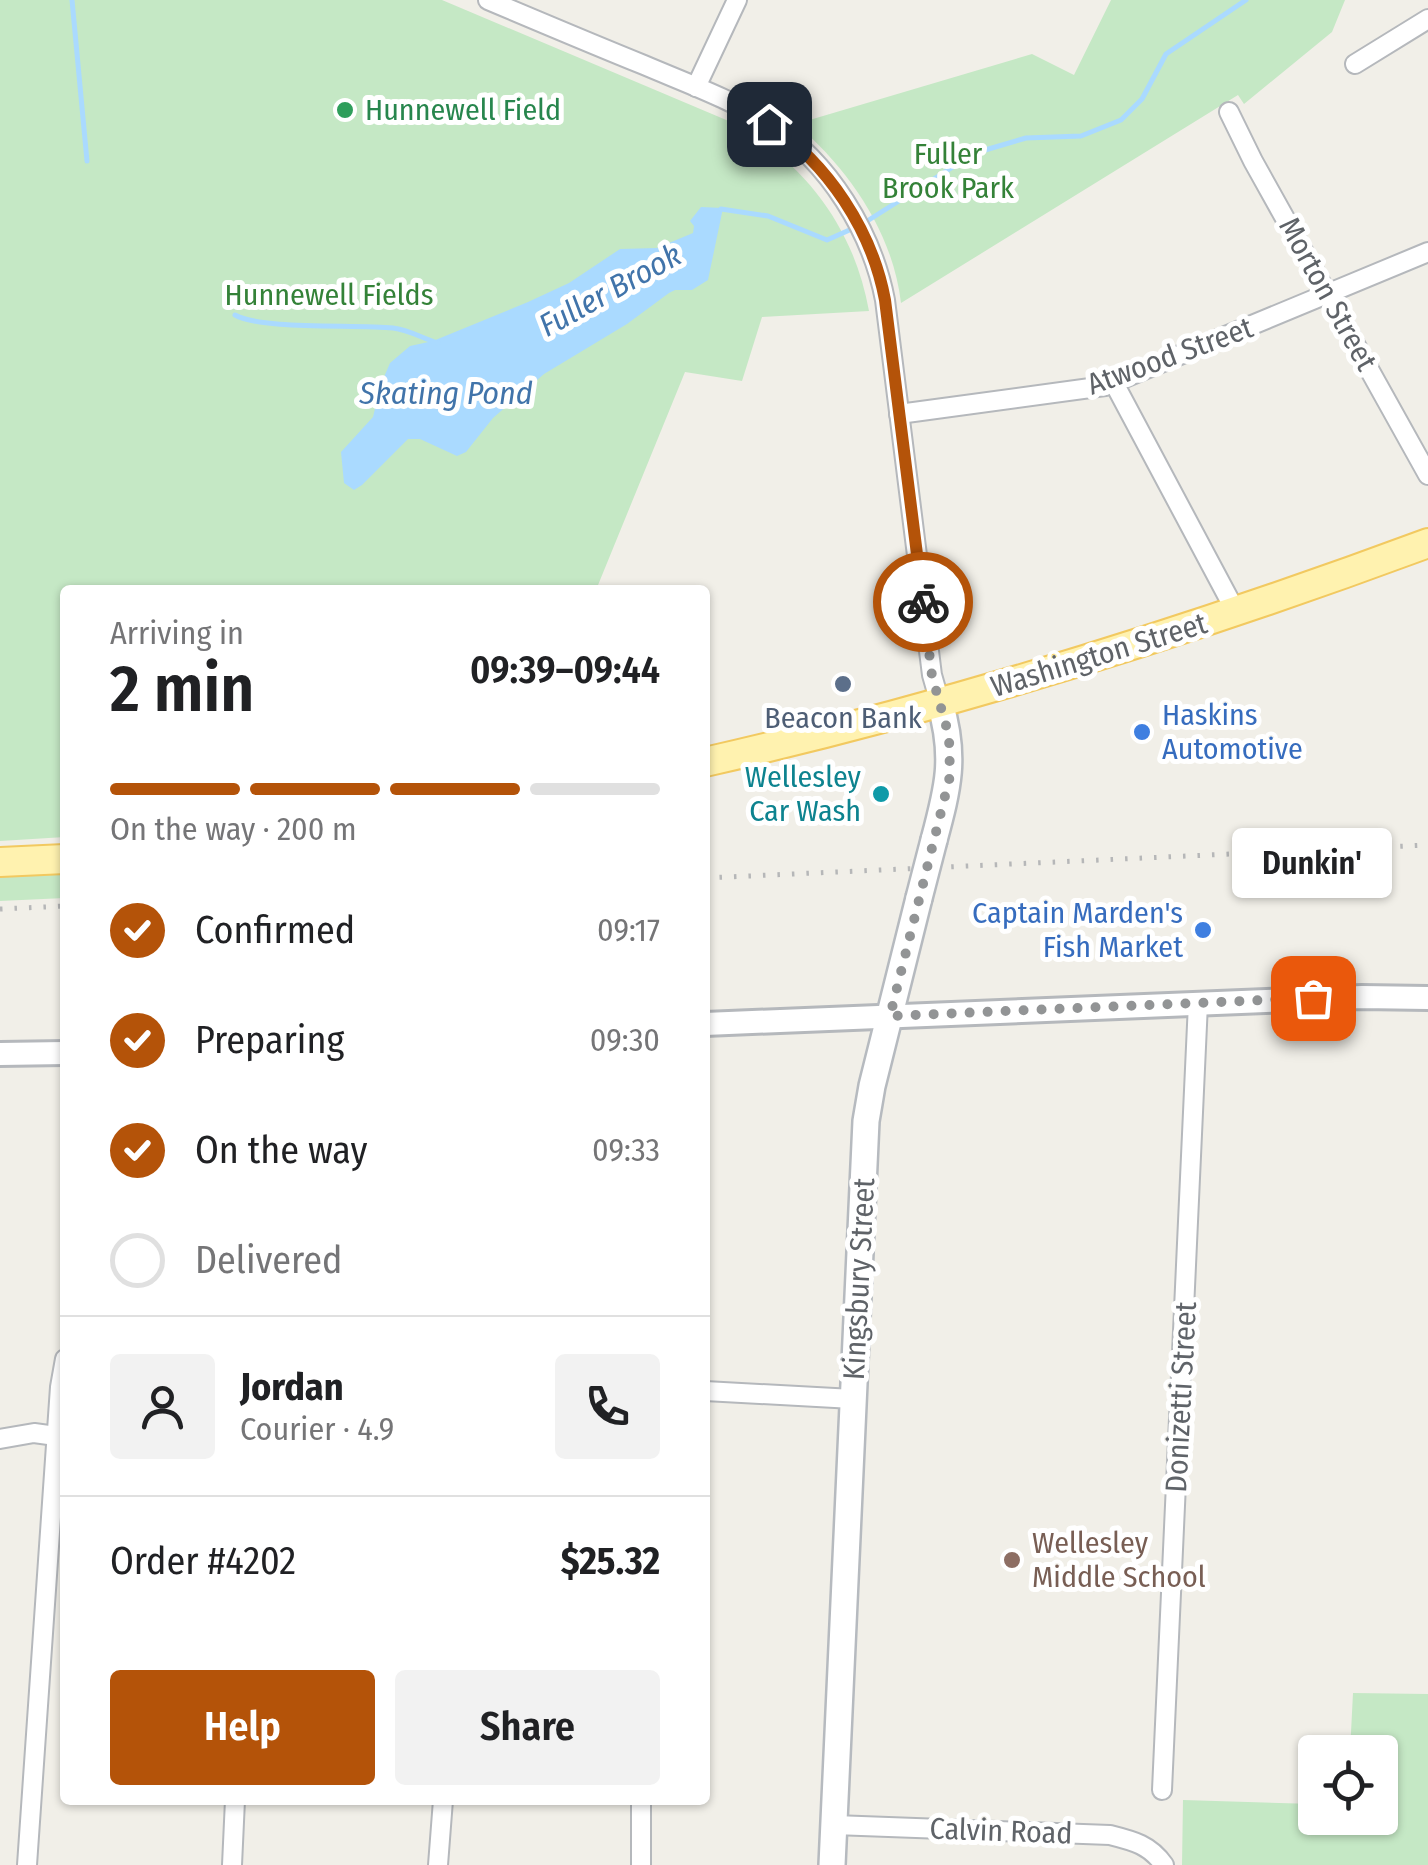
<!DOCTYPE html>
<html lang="en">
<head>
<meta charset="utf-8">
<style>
  :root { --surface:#fff; --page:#f2f2f2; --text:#202124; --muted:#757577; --line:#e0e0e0; --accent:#b45309 }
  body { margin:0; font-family:"Fira Sans Condensed",sans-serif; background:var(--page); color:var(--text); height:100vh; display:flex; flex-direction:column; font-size:38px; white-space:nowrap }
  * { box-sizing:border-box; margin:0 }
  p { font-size:32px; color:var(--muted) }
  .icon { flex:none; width:55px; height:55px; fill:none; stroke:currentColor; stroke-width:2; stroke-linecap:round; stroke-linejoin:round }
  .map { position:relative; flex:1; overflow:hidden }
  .side { position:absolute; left:60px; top:585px; width:650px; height:1220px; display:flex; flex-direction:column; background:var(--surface); border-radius:10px; box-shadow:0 2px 8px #0004 }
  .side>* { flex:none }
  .tools { position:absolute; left:1298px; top:1735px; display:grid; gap:20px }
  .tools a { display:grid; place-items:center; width:100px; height:100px; border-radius:10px; background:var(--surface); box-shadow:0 2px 8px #0004; font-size:50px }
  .pin { position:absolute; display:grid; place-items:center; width:85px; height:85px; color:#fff; margin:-42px; border-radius:20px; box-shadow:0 5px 15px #0006 }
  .courier { position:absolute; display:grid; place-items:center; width:100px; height:100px; margin:-50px; border:8px solid #b45309; border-radius:50%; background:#fff; color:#222; box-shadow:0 2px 12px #0007 }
  .bubble { position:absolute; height:70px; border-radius:10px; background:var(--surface); box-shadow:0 2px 8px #0004; font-size:32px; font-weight:600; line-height:70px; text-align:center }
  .headline em { font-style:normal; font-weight:600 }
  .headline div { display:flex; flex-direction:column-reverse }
  .headline { display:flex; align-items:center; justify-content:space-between; height:170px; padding:0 50px }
  h1 { font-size:65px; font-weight:600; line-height:75px }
  .bar { display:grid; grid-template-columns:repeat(4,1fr); gap:15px 10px; align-content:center; height:120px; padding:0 50px }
  .bar i { height:12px; border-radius:8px; background:var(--line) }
  .bar .current { background:var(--accent) }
  .bar p { grid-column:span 4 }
  .line { display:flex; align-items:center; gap:25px; padding:0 50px; border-top:2px solid var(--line) }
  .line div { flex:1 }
  .round { display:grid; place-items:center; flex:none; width:105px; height:105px; border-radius:10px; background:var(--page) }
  ol { padding:0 50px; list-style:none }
  li { display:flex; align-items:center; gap:30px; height:110px }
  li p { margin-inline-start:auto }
  li .icon { padding:10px; border-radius:50%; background:var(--accent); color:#fff; stroke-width:4 }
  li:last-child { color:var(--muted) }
  li i { width:55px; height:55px; border:5px solid var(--line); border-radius:50% }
  .button { display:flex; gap:20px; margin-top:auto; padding:20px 50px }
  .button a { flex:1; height:115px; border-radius:10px; background:var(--accent); color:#fff; font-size:40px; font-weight:600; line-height:115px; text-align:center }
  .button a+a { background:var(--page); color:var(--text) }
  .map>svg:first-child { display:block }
  .green { fill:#c5e8c5 }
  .water { fill:#aadaff }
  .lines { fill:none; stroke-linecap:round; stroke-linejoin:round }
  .stream { stroke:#aadaff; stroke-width:5 }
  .minor-casing { stroke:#b5b8bc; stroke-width:22 }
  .tertiary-casing { stroke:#b5b8bc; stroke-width:28 }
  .secondary-casing { stroke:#b6babf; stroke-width:30 }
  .primary-casing { stroke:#f2c960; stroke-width:32 }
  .minor { stroke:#fff; stroke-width:18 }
  .tertiary { stroke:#fff; stroke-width:22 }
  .secondary { stroke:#fff; stroke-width:25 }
  .primary { stroke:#fff2af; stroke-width:28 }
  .rail { stroke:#b6b7b8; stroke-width:5; stroke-dasharray:2.5 12; stroke-linecap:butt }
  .secondary-bridge-casing { stroke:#b6babf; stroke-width:30; stroke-linecap:butt }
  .secondary-bridge { stroke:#fff; stroke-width:25 }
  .done { stroke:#929495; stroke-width:10; stroke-dasharray:0 18 }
  .route { stroke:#b45309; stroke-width:12 }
  .leisure-dot { fill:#2e9e5b; stroke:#fff; stroke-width:4 }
  .service-dot { fill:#5c6f8a; stroke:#fff; stroke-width:4 }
  .shop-dot { fill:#3f7fe0; stroke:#fff; stroke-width:4 }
  .culture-dot { fill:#0f9aa8; stroke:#fff; stroke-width:4 }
  .education-dot { fill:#8d6e63; stroke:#fff; stroke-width:4 }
  .labels { text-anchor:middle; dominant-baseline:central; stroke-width:10; stroke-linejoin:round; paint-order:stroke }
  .leisure-label { font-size:30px; fill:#27864d; stroke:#fff; text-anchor:start }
  .park-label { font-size:30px; fill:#348238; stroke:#fff }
  .street-label { font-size:30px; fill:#5f6368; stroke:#fff }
  .shop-label { font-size:30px; fill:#366cbe; stroke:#fff; text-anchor:start }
  .service-label { font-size:30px; fill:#4e5e75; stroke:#fff }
  .culture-label { font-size:30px; fill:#0d838f; stroke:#fff; text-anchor:end }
  .education-label { font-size:30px; fill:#785e54; stroke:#fff; text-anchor:start }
  .water-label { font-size:32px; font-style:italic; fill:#4174aa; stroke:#fff }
</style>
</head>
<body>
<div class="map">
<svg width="1428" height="1865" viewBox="0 0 1428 1865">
  <rect width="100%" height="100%" fill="#f1efe8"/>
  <!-- green -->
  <g class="green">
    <path d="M0,0H442L731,122C806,163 854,228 869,311L762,317L742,381L685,372L596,590H65V837L0,841Z"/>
    <path d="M1111,0H1345L1332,32L1244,104L1238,95L901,303C893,233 849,169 796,124L1032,54L1074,75Z"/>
    <polygon points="65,870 65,898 0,901 0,873"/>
    <polygon points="1353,1693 1428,1694 1428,1865 1182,1865 1183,1800 1315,1804 1315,1818 1380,1818 1380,1752 1350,1752"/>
  </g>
  <!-- water -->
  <polygon class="water" points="701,207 723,208 708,280 692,290 675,290 669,293 627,324 544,374 493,418 466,452 457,456 420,439 408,439 362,485 354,490 344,483 341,452 373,417 381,384 390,363 410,346 433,341 528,302 569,283 620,249 657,248 693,233 694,226 690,221"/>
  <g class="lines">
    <!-- stream -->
    <g class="stream">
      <polyline points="72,0 87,161"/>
      <polyline points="721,209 768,216 827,240 854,228"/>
      <polyline points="864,223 975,153 1026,138 1081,136 1121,120 1142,99 1166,54 1246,0"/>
      <path d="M235,315C261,330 356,324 393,328C409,330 422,338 438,343"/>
    </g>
    <!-- minor casing -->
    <g class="minor-casing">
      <g id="minor">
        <path d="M488,0C540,22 592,44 644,65C686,83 731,99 770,124C829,162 872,232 885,300L932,675L940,703"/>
        <polyline points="1355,64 1428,19"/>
        <polyline points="696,87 737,0"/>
        <polyline points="1229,112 1253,161 1428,475"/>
        <polyline points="1114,383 1236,612"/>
        <polyline points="899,414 1105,386 1428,252"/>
        <polyline points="705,1391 853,1399"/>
        <polyline points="0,1439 34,1433 56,1436"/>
        <polyline points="1162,1790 1198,1003"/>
        <polyline points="641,1800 641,1865"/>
        <path d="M834,1825L1110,1835C1134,1841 1150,1845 1164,1865"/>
        <polyline points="27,1865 60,1387 65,1359"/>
        <polyline points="232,1865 235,1800"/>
        <polyline points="438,1865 443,1800"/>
      </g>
    </g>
    <!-- tertiary casing -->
    <g class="tertiary-casing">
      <g id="tertiary">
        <polyline points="705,1024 1362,997 1428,998"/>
        <polyline points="0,1054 65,1053"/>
      </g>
    </g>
    <!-- secondary casing -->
    <g class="secondary-casing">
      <g id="secondary">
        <path d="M934,840C948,788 956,757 940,703"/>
        <polyline points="832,1865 866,1121 872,1086 919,898"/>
      </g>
    </g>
    <!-- primary casing -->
    <g class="primary-casing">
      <g id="primary">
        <path d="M705,762C951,706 1191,631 1428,543"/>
        <polyline points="0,862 65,859"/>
      </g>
    </g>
    <!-- minor -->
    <use href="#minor" class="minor"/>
    <!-- tertiary -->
    <use href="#tertiary" class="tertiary"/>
    <!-- secondary -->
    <use href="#secondary" class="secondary"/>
    <!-- primary -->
    <use href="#primary" class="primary"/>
    <!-- rail -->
    <g class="rail">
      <polyline points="705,878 1428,845"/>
      <polyline points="0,909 65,906"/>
    </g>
    <!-- secondary-bridge casing -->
    <g class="secondary-bridge-casing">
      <polyline id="secondary-bridge" points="919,898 934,840"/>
    </g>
    <!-- secondary-bridge -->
    <use href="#secondary-bridge" class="secondary-bridge"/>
  </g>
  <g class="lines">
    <!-- done -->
    <polyline class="done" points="923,602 932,676 949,736 950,776 890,1016 1313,998"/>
    <!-- route -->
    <path class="route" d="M769,124C828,164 872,230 885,300L923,602"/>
  </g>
  <!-- markers -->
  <circle class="leisure-dot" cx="345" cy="110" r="10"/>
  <circle class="service-dot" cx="843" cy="684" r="10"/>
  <g class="shop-dot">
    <circle cx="1142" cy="732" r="10"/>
    <circle cx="1203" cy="930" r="10"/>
  </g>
  <circle class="culture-dot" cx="881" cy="794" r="10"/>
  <circle class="education-dot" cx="1012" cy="1560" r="10"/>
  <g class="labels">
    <!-- leisure labels -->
    <g class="leisure-label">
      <text x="365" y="110">Hunnewell Field</text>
    </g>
    <!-- park labels -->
    <g class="park-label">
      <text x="948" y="154">Fuller<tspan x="948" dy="34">Brook Park</tspan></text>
      <text x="329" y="295">Hunnewell Fields</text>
    </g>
    <!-- street labels -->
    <g class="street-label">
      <text transform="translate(1328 294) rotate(61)">Morton Street</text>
      <text transform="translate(1170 356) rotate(-20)">Atwood Street</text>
      <text transform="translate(1099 655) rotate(-17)">Washington Street</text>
      <text transform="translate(859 1279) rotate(-87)">Kingsbury Street</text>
      <text transform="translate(1181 1397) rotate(-87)">Donizetti Street</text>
      <text transform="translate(1001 1831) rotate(2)">Calvin Road</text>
    </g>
    <!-- shop labels -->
    <g class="shop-label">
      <text x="1162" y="715">Haskins<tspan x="1162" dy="34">Automotive</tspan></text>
      <text x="1183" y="913" text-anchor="end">Captain Marden's<tspan x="1183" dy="34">Fish Market</tspan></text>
    </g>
    <!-- service labels -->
    <g class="service-label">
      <text x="843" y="718">Beacon Bank</text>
    </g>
    <!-- culture labels -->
    <g class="culture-label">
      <text x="861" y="777">Wellesley<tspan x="861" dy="34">Car Wash</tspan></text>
    </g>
    <!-- education labels -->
    <g class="education-label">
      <text x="1032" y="1543">Wellesley<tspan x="1032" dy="34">Middle School</tspan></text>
    </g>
    <!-- water labels -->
    <g class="water-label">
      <text transform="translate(610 290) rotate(-29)">Fuller Brook</text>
      <text x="446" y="393">Skating Pond</text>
    </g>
  </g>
</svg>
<div class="tools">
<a><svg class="icon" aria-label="locate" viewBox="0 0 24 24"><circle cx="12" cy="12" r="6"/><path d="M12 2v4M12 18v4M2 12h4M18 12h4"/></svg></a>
</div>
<div class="pin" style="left:1313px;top:998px;background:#ea580c"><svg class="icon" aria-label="bag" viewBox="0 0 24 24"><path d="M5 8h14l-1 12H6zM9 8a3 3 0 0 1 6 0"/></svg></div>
<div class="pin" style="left:769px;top:124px;background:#1f2937"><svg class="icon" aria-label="home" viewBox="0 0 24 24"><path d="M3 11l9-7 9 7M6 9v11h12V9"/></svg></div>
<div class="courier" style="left:923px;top:602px"><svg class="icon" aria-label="bike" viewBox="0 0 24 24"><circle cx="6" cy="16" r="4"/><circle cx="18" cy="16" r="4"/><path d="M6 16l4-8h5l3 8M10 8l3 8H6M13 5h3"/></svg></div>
<div class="bubble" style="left:1232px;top:828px;width:160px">Dunkin'</div>
<section class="side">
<div class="headline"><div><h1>2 min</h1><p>Arriving in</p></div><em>09:39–09:44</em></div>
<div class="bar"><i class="current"></i><i class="current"></i><i class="current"></i><i></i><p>On the way · 200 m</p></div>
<ol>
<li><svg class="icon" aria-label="check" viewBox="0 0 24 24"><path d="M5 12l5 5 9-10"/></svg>Confirmed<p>09:17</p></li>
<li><svg class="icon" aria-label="check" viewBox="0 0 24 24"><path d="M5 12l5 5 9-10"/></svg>Preparing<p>09:30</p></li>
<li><svg class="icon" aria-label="check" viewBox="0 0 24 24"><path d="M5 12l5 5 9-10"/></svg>On the way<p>09:33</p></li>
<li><i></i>Delivered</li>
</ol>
<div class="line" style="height:180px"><a class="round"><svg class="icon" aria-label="person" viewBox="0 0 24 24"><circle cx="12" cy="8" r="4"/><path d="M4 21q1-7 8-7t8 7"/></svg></a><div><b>Jordan</b><p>Courier · 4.9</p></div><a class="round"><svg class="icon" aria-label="phone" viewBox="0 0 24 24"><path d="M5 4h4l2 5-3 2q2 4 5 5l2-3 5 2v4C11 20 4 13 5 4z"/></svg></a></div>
<div class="line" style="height:130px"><div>Order #4202</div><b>$25.32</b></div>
<div class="button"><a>Help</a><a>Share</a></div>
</section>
</div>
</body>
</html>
